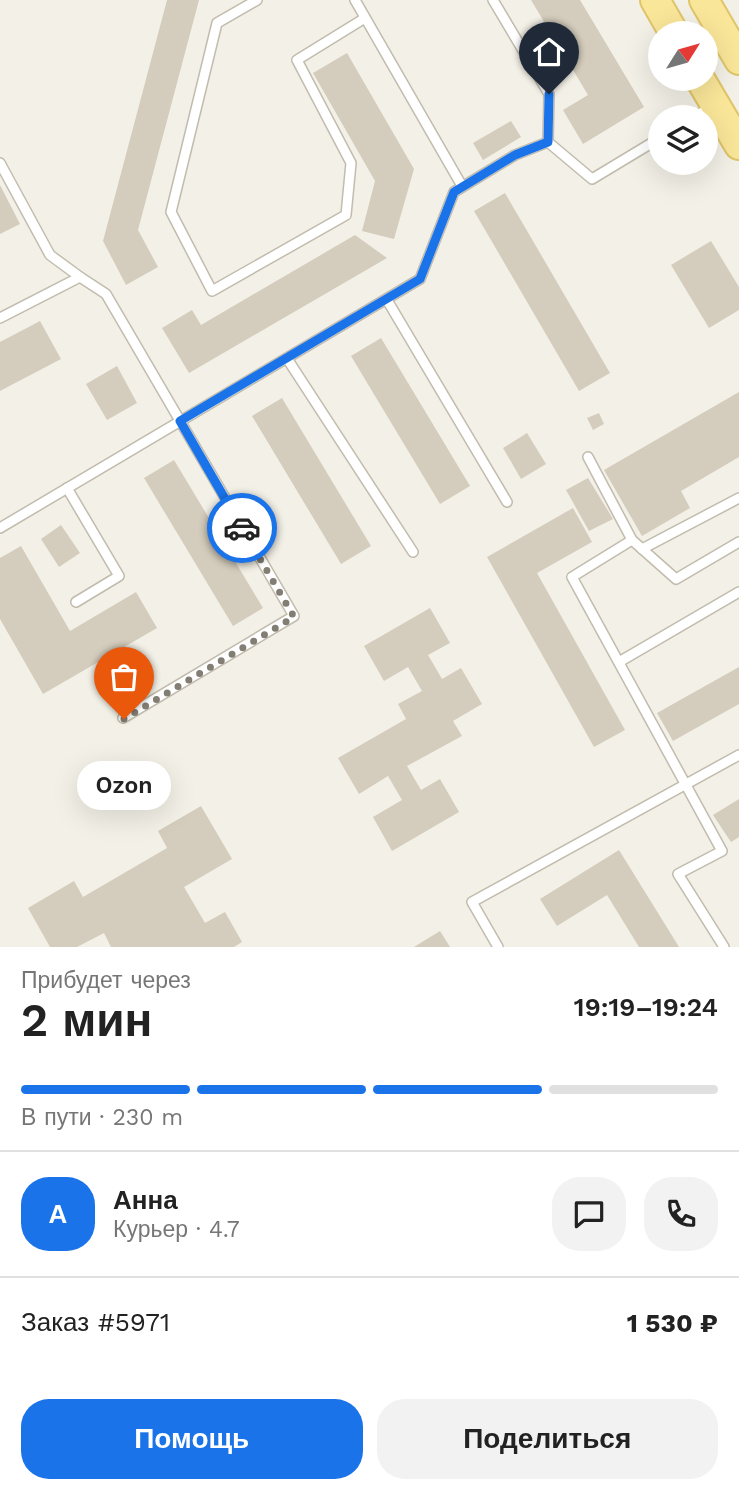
<!DOCTYPE html>
<html lang="ru">
<head>
<meta charset="utf-8">
<style>
  :root { --surface:#fff; --page:#f2f2f2; --text:#222; --muted:#767676; --line:#e0e0e0; --accent:#1a73e8 }
  body { margin:0; font-family:"Work Sans",sans-serif; background:var(--page); color:var(--text); height:100vh; display:flex; flex-direction:column; font-size:26px; white-space:nowrap }
  * { box-sizing:border-box; margin:0 }
  p { font-size:23px; color:var(--muted) }
  .icon { flex:none; width:38px; height:38px; fill:none; stroke:currentColor; stroke-width:2; stroke-linecap:round; stroke-linejoin:round }
  .map { position:relative; height:947px; overflow:hidden }
  .drawer { display:flex; flex-direction:column; background:var(--surface); flex:1 }
  .drawer>* { flex:none }
  .needle { width:46px; rotate:53deg }
  .buttons { position:absolute; left:648px; top:21px; display:grid; gap:14px }
  .buttons a { display:grid; place-items:center; width:70px; height:70px; border-radius:50%; background:var(--surface); box-shadow:0 7px 28px #0002; font-size:35px }
  .pin { position:absolute; display:grid; place-items:center; width:60px; height:60px; color:#fff; margin:-72px -30px; border-radius:50% 50% 50% 0; rotate:-45deg; box-shadow:0 0 7px #0007 }
  .pin .icon { rotate:45deg }
  .courier { position:absolute; display:grid; place-items:center; width:70px; height:70px; margin:-35px; border:5px solid #1a73e8; border-radius:50%; background:#fff; color:#222; box-shadow:0 2px 9px #0007 }
  .bubble { position:absolute; height:49px; border-radius:24px; background:var(--surface); box-shadow:0 7px 28px #0002; font-size:23px; font-weight:600; line-height:49px; text-align:center }
  .head em { font-style:normal; font-weight:600 }
  .head div { display:flex; flex-direction:column-reverse }
  .head { display:flex; align-items:center; justify-content:space-between; height:119px; padding:0 21px }
  h1 { font-size:46px; font-weight:600; line-height:52px }
  .bar { display:grid; grid-template-columns:repeat(4,1fr); gap:10px 7px; align-content:center; height:84px; padding:0 21px }
  .bar i { height:9px; border-radius:5px; background:var(--line) }
  .bar .active { background:var(--accent) }
  .bar p { grid-column:span 4 }
  .line { display:flex; align-items:center; gap:18px; padding:0 21px; border-top:2px solid var(--line) }
  .line div { flex:1 }
  .round { display:grid; place-items:center; flex:none; width:74px; height:74px; border-radius:28px; background:var(--page) }
  .action { display:flex; gap:14px; margin-top:auto; padding:14px 21px }
  .action a { flex:1; height:80px; border-radius:28px; background:var(--accent); color:#fff; font-size:28px; font-weight:600; line-height:80px; text-align:center }
  .action a+a { background:var(--page); color:var(--text) }
  .map>svg:first-child { display:block }
  .building { fill:#d4cdbd }
  .lines { fill:none; stroke-linecap:round; stroke-linejoin:round }
  .lane-casing { stroke:#c1bcad; stroke-width:12 }
  .primary-casing { stroke:#dfc569; stroke-width:32 }
  .lane { stroke:#fff; stroke-width:9 }
  .primary { stroke:#fae699; stroke-width:28 }
  .done { stroke:#837e74; stroke-width:7; stroke-dasharray:0 12.6 }
  .route { stroke:#1a73e8; stroke-width:9 }
</style>
</head>
<body>
<div class="map">
<svg width="739" height="947" viewBox="0 0 739 947">
  <rect width="100%" height="100%" fill="#f3f0e7"/>
  <!-- building -->
  <g class="building">
    <polygon points="167,0 199,0 138,230 158,267 126,285 103,241"/>
    <polygon points="531,0 580,0 644,107 583,144 563,110 588,95"/>
    <polygon points="347,53 414,169 394,239 362,231 375,181 313,73"/>
    <polygon points="511,121 521,137 483,160 473,143"/>
    <polygon points="0,185 20,224 0,234"/>
    <polygon points="505,193 610,373 579,391 474,211"/>
    <polygon points="355,235 387,258 189,373 162,328 192,310 201,325"/>
    <polygon points="711,241 739,287 739,310 709,328 671,265"/>
    <polygon points="40,321 61,359 0,391 0,342"/>
    <polygon points="381,338 470,486 440,504 351,356"/>
    <polygon points="117,366 137,403 107,420 86,384"/>
    <polygon points="739,392 739,457 681,491 690,508 642,536 604,470"/>
    <polygon points="282,398 371,546 341,564 252,416"/>
    <polygon points="599,413 604,424 593,430 587,418"/>
    <polygon points="527,433 546,464 521,479 503,448"/>
    <polygon points="174,460 263,608 233,626 144,478"/>
    <polygon points="588,478 613,519 589,531 566,490"/>
    <polygon points="573,508 592,542 537,573 625,730 594,747 487,557"/>
    <polygon points="61,525 80,553 59,567 41,539"/>
    <polygon points="21,546 70,631 136,592 157,628 43,694 0,619 0,558"/>
    <polygon points="430,608 450,643 428,655 442,679 461,668 482,704 453,721 462,736 407,766 421,790 440,779 459,812 392,851 373,817 402,800 388,776 359,794 338,758 406,719 398,704 422,691 408,667 384,681 364,646"/>
    <polygon points="739,667 739,704 673,741 657,713"/>
    <polygon points="739,799 739,837 731,842 713,815"/>
    <polygon points="201,806 232,859 184,887 205,923 225,912 242,942 234,947 111,947 104,933 77,947 50,947 28,908 74,881 83,897 167,848 158,831"/>
    <polygon points="619,850 679,947 639,947 607,895 557,926 540,899"/>
    <polygon points="440,931 450,947 414,947"/>
  </g>
  <g class="lines">
    <!-- lane casing -->
    <g class="lane-casing">
      <g id="lane">
        <polyline points="257,0 217,23 171,212 212,291 346,215 351,163 297,60 365,18"/>
        <polyline points="355,0 462,186"/>
        <polyline points="493,0 549,94 548,142"/>
        <polyline points="694,117 711,107"/>
        <polyline points="0,163 50,255 80,277"/>
        <polyline points="387,300 507,502"/>
        <polyline points="0,318 80,277 106,294 294,616 123,718"/>
        <polyline points="288,360 413,552"/>
        <polyline points="588,457 632,540 572,577 722,851 678,874 724,947"/>
        <polyline points="67,488 119,576 76,602"/>
        <polyline points="0,528 420,279 454,192 515,155 548,142 592,179 660,138"/>
        <polyline points="632,540 676,579 739,542"/>
        <polyline points="642,549 739,498"/>
        <polyline points="619,662 739,592"/>
        <polyline points="498,947 472,902 739,755"/>
      </g>
    </g>
    <!-- primary casing -->
    <g class="primary-casing">
      <g id="primary">
        <polyline points="655,0 674,33"/>
        <polyline points="704,0 739,60"/>
        <polyline points="700,79 739,145"/>
      </g>
    </g>
    <!-- lane -->
    <use href="#lane" class="lane"/>
    <!-- primary -->
    <use href="#primary" class="primary"/>
  </g>
  <g class="lines">
    <!-- done -->
    <polyline class="done" points="124,719 294,617 242,528"/>
    <!-- route -->
    <polyline class="route" points="242,528 180,421 420,279 454,192 515,155 548,142 549,94"/>
  </g>
</svg>
<div class="buttons">
<a><svg class="needle" viewBox="-14 -14 28 28"><path d="M0-13l5 13h-10z" fill="#e53935"/><path d="M0 13l5-13h-10z" fill="#767676"/></svg></a>
<a><svg class="icon" aria-label="layers" viewBox="0 0 24 24"><path d="M12 4l9 5-9 5-9-5zM3 14l9 5 9-5"/></svg></a>
</div>
<div class="pin" style="left:124px;top:719px;background:#ea580c"><svg class="icon" aria-label="bag" viewBox="0 0 24 24"><path d="M5 8h14l-1 12H6zM9 8a3 3 0 0 1 6 0"/></svg></div>
<div class="pin" style="left:549px;top:94px;background:#1f2937"><svg class="icon" aria-label="home" viewBox="0 0 24 24"><path d="M3 11l9-7 9 7M6 9v11h12V9"/></svg></div>
<div class="courier" style="left:242px;top:528px"><svg class="icon" aria-label="car" viewBox="0 0 24 24"><path d="M5 17H2v-5l4-1 3-4h7l3 4 3 1v5h-3M9 17h6M6 11h13"/><circle cx="7" cy="17" r="2"/><circle cx="17" cy="17" r="2"/></svg></div>
<div class="bubble" style="left:77px;top:761px;width:94px">Ozon</div>
</div>
<section class="drawer">
<div class="head"><div><h1>2 мин</h1><p>Прибудет через</p></div><em>19:19–19:24</em></div>
<div class="bar"><i class="active"></i><i class="active"></i><i class="active"></i><i></i><p>В пути · 230 m</p></div>
<div class="line" style="height:126px"><b class="round" style="background:var(--accent);color:#fff">А</b><div><b>Анна</b><p>Курьер · 4.7</p></div><a class="round"><svg class="icon" aria-label="chat" viewBox="0 0 24 24"><path d="M4 5h16v11H9l-5 4z"/></svg></a><a class="round"><svg class="icon" aria-label="phone" viewBox="0 0 24 24"><path d="M5 4h4l2 5-3 2q2 4 5 5l2-3 5 2v4C11 20 4 13 5 4z"/></svg></a></div>
<div class="line" style="height:91px"><div>Заказ #5971</div><b>1 530 ₽</b></div>
<div class="action"><a>Помощь</a><a>Поделиться</a></div>
</section>
</body>
</html>
